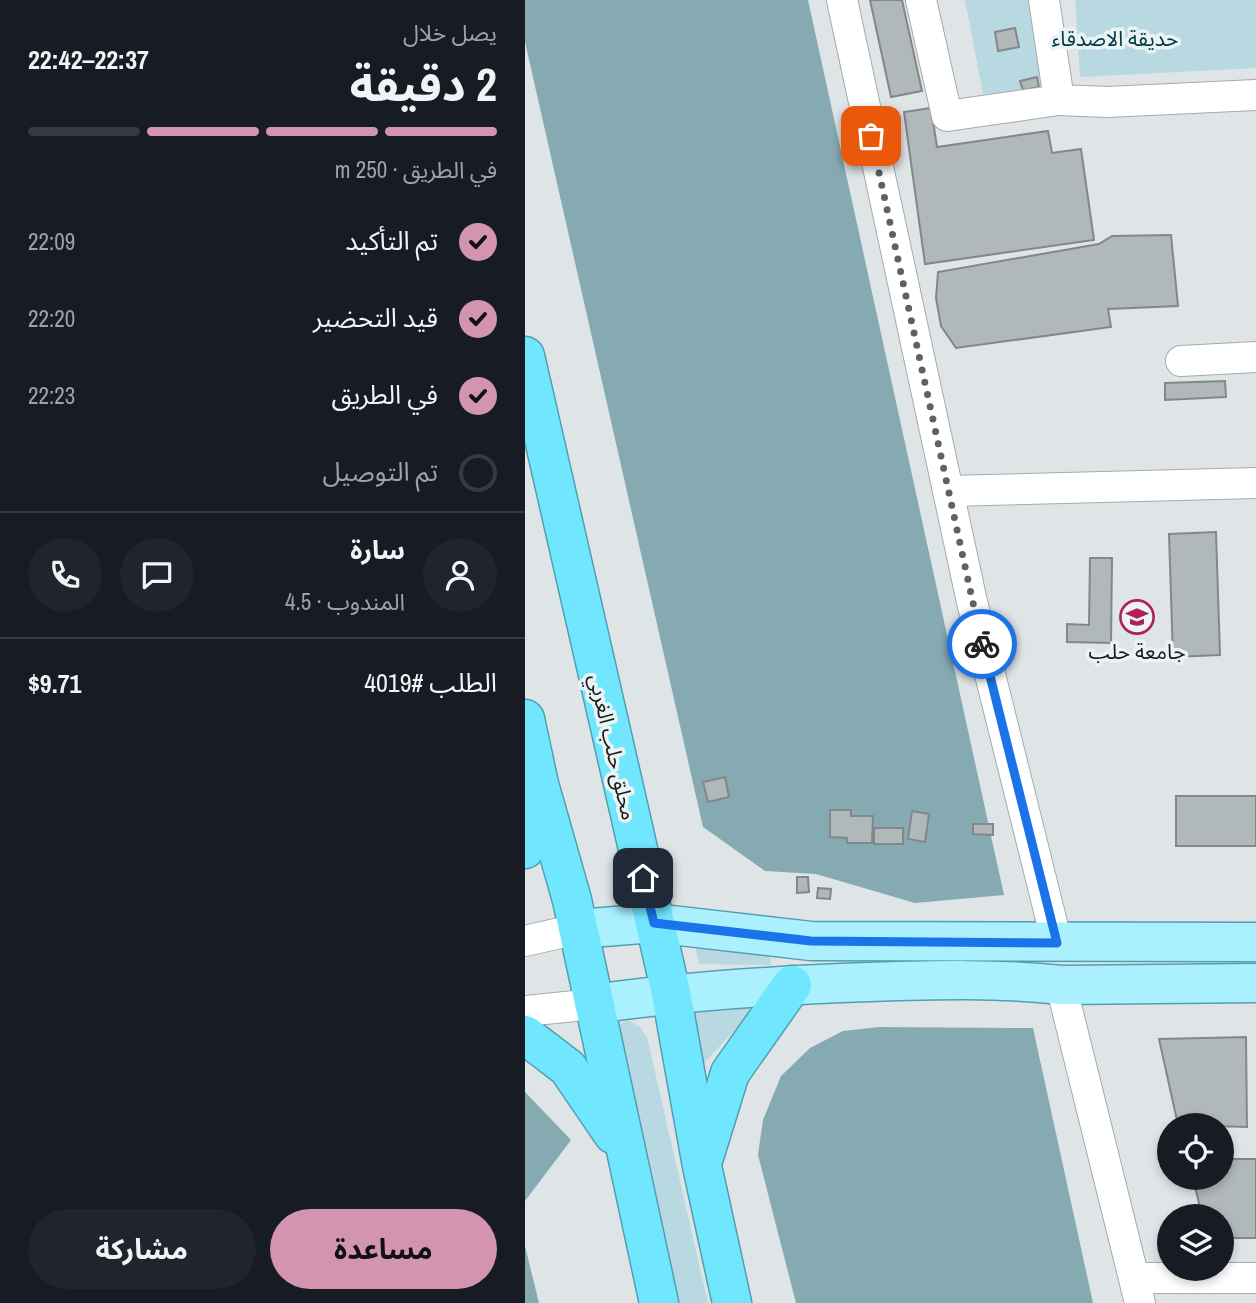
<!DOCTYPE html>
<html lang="ar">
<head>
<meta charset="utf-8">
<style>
  :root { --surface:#171b24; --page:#20242c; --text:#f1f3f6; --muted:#9ea1a6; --line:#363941; --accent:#d394af }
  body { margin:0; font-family:"Archivo Narrow","Noto Sans Arabic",sans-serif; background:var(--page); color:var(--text); direction:rtl; height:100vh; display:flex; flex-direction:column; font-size:26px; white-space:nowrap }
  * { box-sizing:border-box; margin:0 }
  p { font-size:23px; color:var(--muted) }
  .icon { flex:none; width:38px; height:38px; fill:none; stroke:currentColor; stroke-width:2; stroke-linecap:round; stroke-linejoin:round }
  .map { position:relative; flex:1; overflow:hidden; direction:ltr }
  .panel { display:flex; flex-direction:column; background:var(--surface); width:525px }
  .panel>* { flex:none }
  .tools { position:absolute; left:632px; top:1113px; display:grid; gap:14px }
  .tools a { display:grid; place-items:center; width:77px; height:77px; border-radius:50%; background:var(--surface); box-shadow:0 4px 10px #0003; font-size:35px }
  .pin { position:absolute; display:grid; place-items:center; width:60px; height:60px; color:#fff; margin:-30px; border-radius:14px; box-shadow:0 4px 10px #0006 }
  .courier { position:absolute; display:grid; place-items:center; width:70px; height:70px; margin:-35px; border:5px solid #1a73e8; border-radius:50%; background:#fff; color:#222; box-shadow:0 2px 9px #0007 }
  .overview em { font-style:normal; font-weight:700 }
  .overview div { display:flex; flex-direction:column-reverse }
  .overview { display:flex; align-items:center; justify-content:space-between; height:119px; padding:0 28px }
  h1 { font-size:46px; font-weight:700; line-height:52px }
  .bar { display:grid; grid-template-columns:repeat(4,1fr); gap:10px 7px; align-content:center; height:84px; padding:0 28px }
  .bar i { height:9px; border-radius:5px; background:var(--line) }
  .bar .active { background:var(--accent) }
  .bar p { grid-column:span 4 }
  .line { display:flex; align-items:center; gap:18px; padding:0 28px; border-top:2px solid var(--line) }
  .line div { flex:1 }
  .round { display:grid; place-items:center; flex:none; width:74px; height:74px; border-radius:37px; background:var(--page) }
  ol { padding:0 28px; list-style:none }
  li { display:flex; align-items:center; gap:21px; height:77px }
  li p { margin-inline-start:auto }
  li .icon { padding:7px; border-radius:50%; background:var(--accent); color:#111; stroke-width:4 }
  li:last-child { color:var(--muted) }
  li i { width:38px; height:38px; border:4px solid var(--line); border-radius:50% }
  .primary-button { display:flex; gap:14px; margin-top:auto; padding:14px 28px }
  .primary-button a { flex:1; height:80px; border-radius:42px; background:var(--accent); color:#111; font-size:28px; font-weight:700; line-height:80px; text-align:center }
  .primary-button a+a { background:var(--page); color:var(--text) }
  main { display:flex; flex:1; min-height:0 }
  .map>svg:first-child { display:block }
  .green { fill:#b8d9e1 }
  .forest { fill:#86aab2 }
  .building { fill:#b1b8b9; stroke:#828889; stroke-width:2 }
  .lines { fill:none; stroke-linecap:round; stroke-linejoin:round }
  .minor-casing { stroke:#a5abac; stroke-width:32 }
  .major-casing { stroke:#529fb0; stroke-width:41 }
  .highway-casing { stroke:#529fb0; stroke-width:41 }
  .minor { stroke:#fff; stroke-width:30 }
  .major { stroke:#aaf0ff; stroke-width:38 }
  .highway { stroke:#71e6ff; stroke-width:38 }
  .done { stroke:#5e6263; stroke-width:7; stroke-dasharray:0 12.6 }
  .route { stroke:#1a73e8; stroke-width:9 }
  .labels { text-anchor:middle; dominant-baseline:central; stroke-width:7; stroke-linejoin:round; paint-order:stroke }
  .park-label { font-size:21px; fill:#003943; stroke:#ecf3f4 }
  .poi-label { font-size:21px; fill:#191c1c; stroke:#ecf3f4 }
  .street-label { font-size:21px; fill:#191c1c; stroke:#ecf3f4 }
</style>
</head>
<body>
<main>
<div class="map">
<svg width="731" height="1303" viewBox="0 0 731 1303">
  <rect width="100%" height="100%" fill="#dfe5e7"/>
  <!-- green -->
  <g class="green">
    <polygon points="440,0 508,0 525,90 458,94"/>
    <polygon points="550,0 731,0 731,68 555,77"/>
    <polygon points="169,942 245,957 246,965 174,964"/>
    <polygon points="244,1001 210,1030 178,1064 167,1007"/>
    <polygon points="103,1020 115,1027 122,1037 183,1303 150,1303 93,1025"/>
  </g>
  <!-- forest -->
  <g class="forest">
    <polygon points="0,0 283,0 479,895 390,903 291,874 240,871 178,827 0,42"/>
    <polygon points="354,1027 508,1028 568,1303 271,1303 233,1155 238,1120 256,1076 285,1048 318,1031"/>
    <polygon points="0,1092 46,1140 0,1201"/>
    <polygon points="0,1246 14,1303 0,1303"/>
  </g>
  <!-- building -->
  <g class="building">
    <polygon points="345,0 377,0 397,91 366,97"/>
    <polygon points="490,28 494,47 473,51 470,32"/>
    <polygon points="512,77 514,87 498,90 495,81"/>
    <polygon points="406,108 412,147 523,131 527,153 556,149 569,240 400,264 379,112"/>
    <polygon points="646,235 653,306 583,309 586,327 431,348 416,326 411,298 413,272 574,244 587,236"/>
    <polygon points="700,381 701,397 640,400 640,383"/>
    <polygon points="691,532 695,655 648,657 644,534"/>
    <polygon points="565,558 587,558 586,643 542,642 542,624 564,625"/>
    <polygon points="200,777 204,797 183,802 178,782"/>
    <rect x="651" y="796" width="80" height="50"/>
    <polygon points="305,810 326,810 326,816 348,816 347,843 322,843 322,838 305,837"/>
    <polygon points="387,811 404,814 400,842 383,839"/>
    <polygon points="448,824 468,824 468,835 448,834"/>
    <rect x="349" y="828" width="29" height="16"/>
    <polygon points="272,877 283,877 284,892 272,893"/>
    <polygon points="293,888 306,889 305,899 292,898"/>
    <polygon points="721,1037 722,1127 653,1125 634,1039"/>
    <polygon points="696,1159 731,1159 731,1238 696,1238 696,1216 677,1216 668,1178 696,1178"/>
  </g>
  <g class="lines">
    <!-- minor casing -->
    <g class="minor-casing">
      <g id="minor">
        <polyline points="317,0 447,602 532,943"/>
        <polyline points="396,0 422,116 534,100"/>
        <polyline points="519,0 534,100 582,102 731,95"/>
        <polyline points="656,361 731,357"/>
        <polyline points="423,491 731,483"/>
        <polyline points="0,941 53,929"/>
        <polyline points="536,985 615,1303"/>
        <polyline points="0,1011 69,1004"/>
        <polyline points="610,1278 731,1278"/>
      </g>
    </g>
    <!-- major casing -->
    <g class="major-casing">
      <g id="major">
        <polyline points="53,929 129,923 286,941 731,942"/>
        <path d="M69,1004C161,991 252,985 344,982C408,980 472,978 536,985L731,983"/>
      </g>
    </g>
    <!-- highway casing -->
    <g class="highway-casing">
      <g id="highway">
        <polyline points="0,356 146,993 177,1166 207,1303"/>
        <polyline points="0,719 14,784 47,900 134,1303"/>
        <polyline points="0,849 13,789"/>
        <polyline points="0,1035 43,1068 88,1134"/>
        <polyline points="179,1157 205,1073 267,985"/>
      </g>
    </g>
    <!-- minor -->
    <use href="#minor" class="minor"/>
    <!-- major -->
    <use href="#major" class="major"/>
    <!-- highway -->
    <use href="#highway" class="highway"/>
  </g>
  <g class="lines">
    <!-- done -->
    <polyline class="done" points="346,136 457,644"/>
    <!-- route -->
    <polyline class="route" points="118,878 129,923 286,941 532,943 457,644"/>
  </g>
  <!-- icons -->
  <defs>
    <g id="university-ring" transform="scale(1.75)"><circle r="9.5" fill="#ecf3f4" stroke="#af2159" stroke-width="1.5"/><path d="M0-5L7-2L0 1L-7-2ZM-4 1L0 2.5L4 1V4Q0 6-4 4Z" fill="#af2159"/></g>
  </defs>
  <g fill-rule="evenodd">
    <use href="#university-ring" x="612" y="617"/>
  </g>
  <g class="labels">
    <!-- park labels -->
    <g class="park-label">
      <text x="590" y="38">حديقة الاصدقاء</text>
    </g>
    <!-- poi labels -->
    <g class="poi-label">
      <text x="612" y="651">جامعة حلب</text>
    </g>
    <!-- street labels -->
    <g class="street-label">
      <text transform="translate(88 747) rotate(77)">محلق حلب الغربي</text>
    </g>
  </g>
</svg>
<div class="tools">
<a><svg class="icon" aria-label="locate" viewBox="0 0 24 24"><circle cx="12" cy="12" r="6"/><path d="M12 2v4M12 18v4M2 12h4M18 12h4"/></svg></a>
<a><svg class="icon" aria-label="layers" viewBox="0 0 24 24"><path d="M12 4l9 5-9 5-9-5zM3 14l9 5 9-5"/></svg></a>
</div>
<div class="pin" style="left:346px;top:136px;background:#ea580c"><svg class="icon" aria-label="bag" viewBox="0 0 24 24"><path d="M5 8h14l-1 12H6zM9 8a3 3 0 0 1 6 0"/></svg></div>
<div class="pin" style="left:118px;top:878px;background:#1f2937"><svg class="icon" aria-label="home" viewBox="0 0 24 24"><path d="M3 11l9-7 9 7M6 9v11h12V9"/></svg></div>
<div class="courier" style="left:457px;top:644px"><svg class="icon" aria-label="bike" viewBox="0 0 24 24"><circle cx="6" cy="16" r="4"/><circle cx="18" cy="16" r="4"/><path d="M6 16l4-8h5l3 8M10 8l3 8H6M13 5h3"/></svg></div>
</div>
<section class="panel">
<div class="overview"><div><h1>2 دقيقة</h1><p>يصل خلال</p></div><em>22:37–22:42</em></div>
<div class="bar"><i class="active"></i><i class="active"></i><i class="active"></i><i></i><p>في الطريق · 250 m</p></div>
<ol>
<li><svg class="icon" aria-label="check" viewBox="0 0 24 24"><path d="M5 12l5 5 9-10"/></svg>تم التأكيد<p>22:09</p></li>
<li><svg class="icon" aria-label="check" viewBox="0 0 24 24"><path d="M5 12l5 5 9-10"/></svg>قيد التحضير<p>22:20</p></li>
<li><svg class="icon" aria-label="check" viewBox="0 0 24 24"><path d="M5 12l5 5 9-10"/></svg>في الطريق<p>22:23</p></li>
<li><i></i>تم التوصيل</li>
</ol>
<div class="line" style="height:126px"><a class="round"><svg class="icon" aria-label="person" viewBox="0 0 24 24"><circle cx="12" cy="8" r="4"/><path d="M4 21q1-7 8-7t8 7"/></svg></a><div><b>سارة</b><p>المندوب · 4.5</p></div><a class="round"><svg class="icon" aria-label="chat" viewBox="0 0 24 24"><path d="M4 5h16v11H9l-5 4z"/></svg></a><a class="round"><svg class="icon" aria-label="phone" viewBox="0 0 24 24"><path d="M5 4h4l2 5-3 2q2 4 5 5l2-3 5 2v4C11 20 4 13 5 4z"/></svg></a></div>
<div class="line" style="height:91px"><div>الطلب #4019</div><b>$9.71</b></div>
<div class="primary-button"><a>مساعدة</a><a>مشاركة</a></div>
</section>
</main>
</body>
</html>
